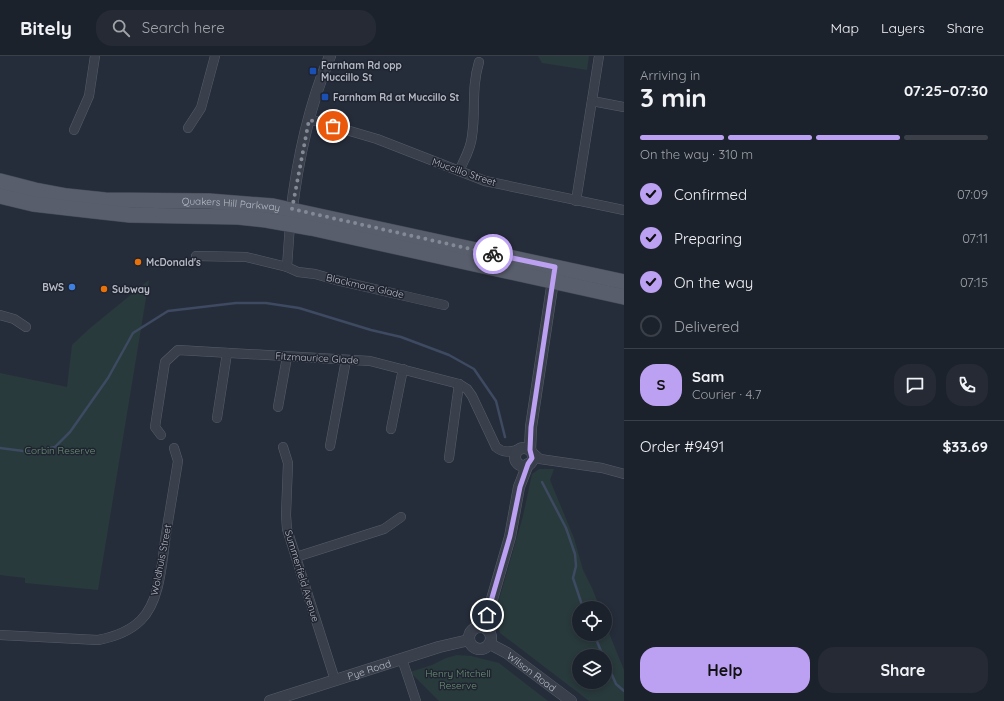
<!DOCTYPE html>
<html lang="en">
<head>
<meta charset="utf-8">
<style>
  :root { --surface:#1c222c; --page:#252a34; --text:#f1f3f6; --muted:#a0a4a9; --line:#3a3f48; --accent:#bca0f2 }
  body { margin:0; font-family:Quicksand,sans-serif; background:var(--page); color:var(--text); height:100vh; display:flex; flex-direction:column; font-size:15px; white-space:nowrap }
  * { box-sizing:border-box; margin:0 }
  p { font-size:13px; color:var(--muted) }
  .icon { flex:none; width:22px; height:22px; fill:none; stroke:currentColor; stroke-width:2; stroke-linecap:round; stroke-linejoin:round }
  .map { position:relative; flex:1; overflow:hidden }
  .drawer { display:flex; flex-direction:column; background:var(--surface); width:380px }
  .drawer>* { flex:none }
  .tools { position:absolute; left:572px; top:545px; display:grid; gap:8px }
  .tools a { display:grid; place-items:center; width:40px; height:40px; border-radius:50%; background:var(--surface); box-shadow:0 2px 6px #0003,0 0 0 1px var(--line); font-size:20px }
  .pin { position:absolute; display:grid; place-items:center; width:34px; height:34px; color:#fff; margin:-17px; border:2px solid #fff; border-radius:50%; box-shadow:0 1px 4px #0007 }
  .courier { position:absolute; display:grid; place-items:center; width:40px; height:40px; margin:-20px; border:3px solid #bca0f2; border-radius:50%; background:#fff; color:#222; box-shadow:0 1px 5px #0007 }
  .headline em { font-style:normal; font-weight:700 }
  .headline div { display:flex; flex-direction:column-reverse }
  .headline { display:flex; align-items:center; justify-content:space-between; height:68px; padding:0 16px }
  h1 { font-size:26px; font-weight:700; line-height:30px }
  .bar { display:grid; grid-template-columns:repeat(4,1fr); gap:6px 4px; align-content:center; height:48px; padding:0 16px }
  .bar i { height:5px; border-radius:3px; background:var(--line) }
  .bar .active { background:var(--accent) }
  .bar p { grid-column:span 4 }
  .line { display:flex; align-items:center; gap:10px; padding:0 16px; border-top:1px solid var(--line) }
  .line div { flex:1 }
  .round { display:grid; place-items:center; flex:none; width:42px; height:42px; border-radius:16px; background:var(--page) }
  ol { padding:0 16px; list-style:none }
  li { display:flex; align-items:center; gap:12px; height:44px }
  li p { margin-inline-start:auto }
  li .icon { padding:4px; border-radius:50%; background:var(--accent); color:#111; stroke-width:4 }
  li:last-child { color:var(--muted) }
  li i { width:22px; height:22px; border:2px solid var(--line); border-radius:50% }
  .action { display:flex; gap:8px; margin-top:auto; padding:8px 16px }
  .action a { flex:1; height:46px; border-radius:16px; background:var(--accent); color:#111; font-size:16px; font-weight:700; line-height:46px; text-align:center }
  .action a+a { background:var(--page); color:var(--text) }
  header { display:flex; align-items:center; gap:24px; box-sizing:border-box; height:56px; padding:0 20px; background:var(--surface); border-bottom:1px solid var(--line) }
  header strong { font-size:19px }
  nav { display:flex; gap:22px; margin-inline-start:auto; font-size:14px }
  .search { width:280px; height:36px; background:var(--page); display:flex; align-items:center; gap:10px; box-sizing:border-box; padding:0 14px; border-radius:16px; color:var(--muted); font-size:15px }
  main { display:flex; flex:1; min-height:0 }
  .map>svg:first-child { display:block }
  .green { fill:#293a3c; fill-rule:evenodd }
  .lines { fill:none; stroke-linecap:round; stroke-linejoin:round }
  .stream { stroke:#3d4a61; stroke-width:2.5 }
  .minor-casing { stroke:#575d69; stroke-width:10 }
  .tertiary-casing { stroke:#575d69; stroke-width:12 }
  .primary-casing { stroke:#424854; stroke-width:16 }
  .minor { stroke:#393f4b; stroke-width:9 }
  .tertiary { stroke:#393f4b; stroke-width:11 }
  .primary { stroke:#585e6b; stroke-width:15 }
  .done { stroke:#838995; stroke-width:4; stroke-dasharray:0 7.2 }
  .route { stroke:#bca0f2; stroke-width:5 }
  .transit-dot { fill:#1a4fb4; stroke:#1f2430; stroke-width:1.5 }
  .food-dot { fill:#e8710a; stroke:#1f2430; stroke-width:1.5 }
  .shop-dot { fill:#3f7fe0; stroke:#1f2430; stroke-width:1.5 }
  .labels { text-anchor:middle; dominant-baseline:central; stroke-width:3; stroke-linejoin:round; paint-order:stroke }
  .poi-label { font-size:10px; font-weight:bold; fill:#b5bac6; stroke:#1f2430; text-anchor:start }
  .street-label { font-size:10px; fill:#b5bac6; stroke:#1f2430 }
  .park-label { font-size:10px; fill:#6f947a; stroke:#1f2430 }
</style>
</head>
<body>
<header>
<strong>Bitely</strong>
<div class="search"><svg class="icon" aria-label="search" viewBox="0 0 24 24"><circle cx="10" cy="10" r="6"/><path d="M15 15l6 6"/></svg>Search here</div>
<nav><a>Map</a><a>Layers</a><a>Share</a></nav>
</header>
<main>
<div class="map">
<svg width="624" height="645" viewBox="0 0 624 645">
  <rect width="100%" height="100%" fill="#262d3a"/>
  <!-- green -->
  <g class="green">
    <polygon points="538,0 589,0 587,14 542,7"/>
    <polygon points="149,224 98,534 25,527 25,522 0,519 0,317 67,331 72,289 89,273"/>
    <path d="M539,413H554L550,424L574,482L583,514L592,532L600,552H579V578H605V567L624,614V645H589L500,577L495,558L523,460L532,418ZM579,600H605V626H579Z"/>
    <polygon points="457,599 471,600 499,607 548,645 439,645 410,616 432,609 446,602"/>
  </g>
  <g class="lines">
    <!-- stream -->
    <g class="stream">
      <polyline points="0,392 31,396 55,391 70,376 108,322 133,277 168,255 236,247 266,247 299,252 371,274 401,281 449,299 474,313 496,345 505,381"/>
      <polyline points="542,426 566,472 575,498 576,510 573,522 583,552"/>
      <polyline points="594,578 603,600"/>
      <polyline points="605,603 616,628 624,635"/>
    </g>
    <!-- minor casing -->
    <g class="minor-casing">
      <g id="minor">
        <polyline points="592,45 624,51"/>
        <polyline points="309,63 377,83 485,125 624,154"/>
        <polyline points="188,72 201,52 215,0"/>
        <polyline points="74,74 89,40 95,0"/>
        <path d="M459,115C464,104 471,93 472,80C476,54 471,33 479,6"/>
        <polyline points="576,145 599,0"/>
        <polyline points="196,200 246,201 287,211 298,216 315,218 340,225 444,249"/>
        <polyline points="287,211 290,168"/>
        <polyline points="0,259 14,263 26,271"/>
        <polyline points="278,351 287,301"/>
        <polyline points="217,362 227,297"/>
        <polyline points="391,373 403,313"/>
        <path d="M161,379L155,371L165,306L178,294L370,305L459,328L467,333L472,340L496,391C503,397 509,396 518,394"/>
        <polyline points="330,390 346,304"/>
        <polyline points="283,391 288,407 286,459 287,473 335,624"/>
        <polyline points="532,396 540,403 602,412 624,418"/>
        <polyline points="449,402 459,328"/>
        <polyline points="296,501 384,473 401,461"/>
        <path d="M0,579L98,584C114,581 129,576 141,564C161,544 162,504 166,478C170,453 174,429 178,405L174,392"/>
        <polyline points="402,603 416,645"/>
      </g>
    </g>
    <!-- tertiary casing -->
    <g class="tertiary-casing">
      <g id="tertiary">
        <path d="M291,160C297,107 309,50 330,0"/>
        <circle cx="524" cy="401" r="9"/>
        <polyline points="530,394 531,371 554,218"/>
        <circle cx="480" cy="582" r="11"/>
        <polyline points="484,571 510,481 519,431 528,408"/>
        <path id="s1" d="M490,588L507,597L571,645"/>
        <path id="s2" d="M270,645L439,591L469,584"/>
      </g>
    </g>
    <!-- primary casing -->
    <g class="primary-casing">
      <g id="primary">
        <path id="s3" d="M0,125L35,134L67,140L105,144L209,145L273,150L624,226"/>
        <polyline points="0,140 33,148 85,154 130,159 238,161 266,164 311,172 624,241"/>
      </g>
    </g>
    <!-- minor -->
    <use href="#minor" class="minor"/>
    <!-- tertiary -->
    <use href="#tertiary" class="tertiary"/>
    <!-- primary -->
    <use href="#primary" class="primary"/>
  </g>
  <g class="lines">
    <!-- done -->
    <polyline class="done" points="333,70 309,64 292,153 493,198"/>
    <!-- route -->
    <polyline class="route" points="487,559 510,480 520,431 528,408 532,402 530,394 531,371 555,211 493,198"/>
  </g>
  <!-- markers -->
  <g class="transit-dot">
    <rect x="309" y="11" width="8" height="8" rx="2"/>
    <rect x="321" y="37" width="8" height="8" rx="2"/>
  </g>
  <g class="food-dot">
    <circle cx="138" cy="206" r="4"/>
    <circle cx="104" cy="233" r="4"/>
  </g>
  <circle class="shop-dot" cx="72" cy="231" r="4"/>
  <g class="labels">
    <!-- poi labels -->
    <g class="poi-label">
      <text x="321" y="9">Farnham Rd opp<tspan x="321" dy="12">Muccillo St</tspan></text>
      <text x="333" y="41">Farnham Rd at Muccillo St</text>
      <text x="146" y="206">McDonald's</text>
      <text x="64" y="231" text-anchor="end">BWS</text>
      <text x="112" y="233">Subway</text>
    </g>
    <!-- street labels -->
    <g class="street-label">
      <text transform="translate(464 116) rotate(19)">Muccillo Street</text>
      <text stroke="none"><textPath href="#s3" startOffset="233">Quakers Hill Parkway</textPath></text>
      <text transform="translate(365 230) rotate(13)">Blackmore Glade</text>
      <text transform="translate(317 302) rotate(3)">Fitzmaurice Glade</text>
      <text transform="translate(161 504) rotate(-79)">Woldhuis Street</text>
      <text transform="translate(302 520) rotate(73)">Summerfield Avenue</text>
      <text stroke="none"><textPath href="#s2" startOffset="104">Pye Road</textPath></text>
      <text stroke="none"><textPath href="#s1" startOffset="50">Wilson Road</textPath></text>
    </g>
    <!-- park labels -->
    <g class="park-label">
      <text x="60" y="394">Corbin Reserve</text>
      <text x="458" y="617">Henry Mitchell<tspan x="458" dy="12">Reserve</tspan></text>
    </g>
  </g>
</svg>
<div class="tools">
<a><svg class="icon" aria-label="locate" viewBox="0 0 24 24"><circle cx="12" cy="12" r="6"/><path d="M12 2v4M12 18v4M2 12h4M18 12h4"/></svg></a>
<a><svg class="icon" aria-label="layers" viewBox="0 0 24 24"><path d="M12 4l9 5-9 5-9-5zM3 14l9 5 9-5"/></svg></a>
</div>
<div class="pin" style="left:333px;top:70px;background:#ea580c"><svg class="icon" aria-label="bag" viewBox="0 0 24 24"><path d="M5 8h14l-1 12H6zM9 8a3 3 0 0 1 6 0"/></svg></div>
<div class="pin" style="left:487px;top:559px;background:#1f2937"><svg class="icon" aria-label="home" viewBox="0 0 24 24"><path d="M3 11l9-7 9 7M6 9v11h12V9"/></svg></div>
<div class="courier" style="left:493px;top:198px"><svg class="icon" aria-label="bike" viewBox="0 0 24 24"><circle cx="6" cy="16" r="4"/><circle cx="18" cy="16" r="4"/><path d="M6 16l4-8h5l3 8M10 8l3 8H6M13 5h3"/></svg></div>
</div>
<section class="drawer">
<div class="headline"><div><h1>3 min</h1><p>Arriving in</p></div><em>07:25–07:30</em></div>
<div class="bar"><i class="active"></i><i class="active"></i><i class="active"></i><i></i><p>On the way · 310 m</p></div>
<ol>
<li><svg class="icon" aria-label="check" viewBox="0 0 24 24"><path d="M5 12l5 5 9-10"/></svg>Confirmed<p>07:09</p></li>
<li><svg class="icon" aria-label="check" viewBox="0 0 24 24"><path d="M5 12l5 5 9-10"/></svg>Preparing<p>07:11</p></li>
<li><svg class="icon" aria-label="check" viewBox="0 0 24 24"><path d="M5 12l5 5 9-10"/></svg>On the way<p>07:15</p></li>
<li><i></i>Delivered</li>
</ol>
<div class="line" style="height:72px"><b class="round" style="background:var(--accent);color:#111">S</b><div><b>Sam</b><p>Courier · 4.7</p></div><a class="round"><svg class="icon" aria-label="chat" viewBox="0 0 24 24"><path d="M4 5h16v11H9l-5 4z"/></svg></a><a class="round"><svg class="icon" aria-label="phone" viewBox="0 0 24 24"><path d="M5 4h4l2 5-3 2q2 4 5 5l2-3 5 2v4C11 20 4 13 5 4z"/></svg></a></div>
<div class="line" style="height:52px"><div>Order #9491</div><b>$33.69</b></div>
<div class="action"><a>Help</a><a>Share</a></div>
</section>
</main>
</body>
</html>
